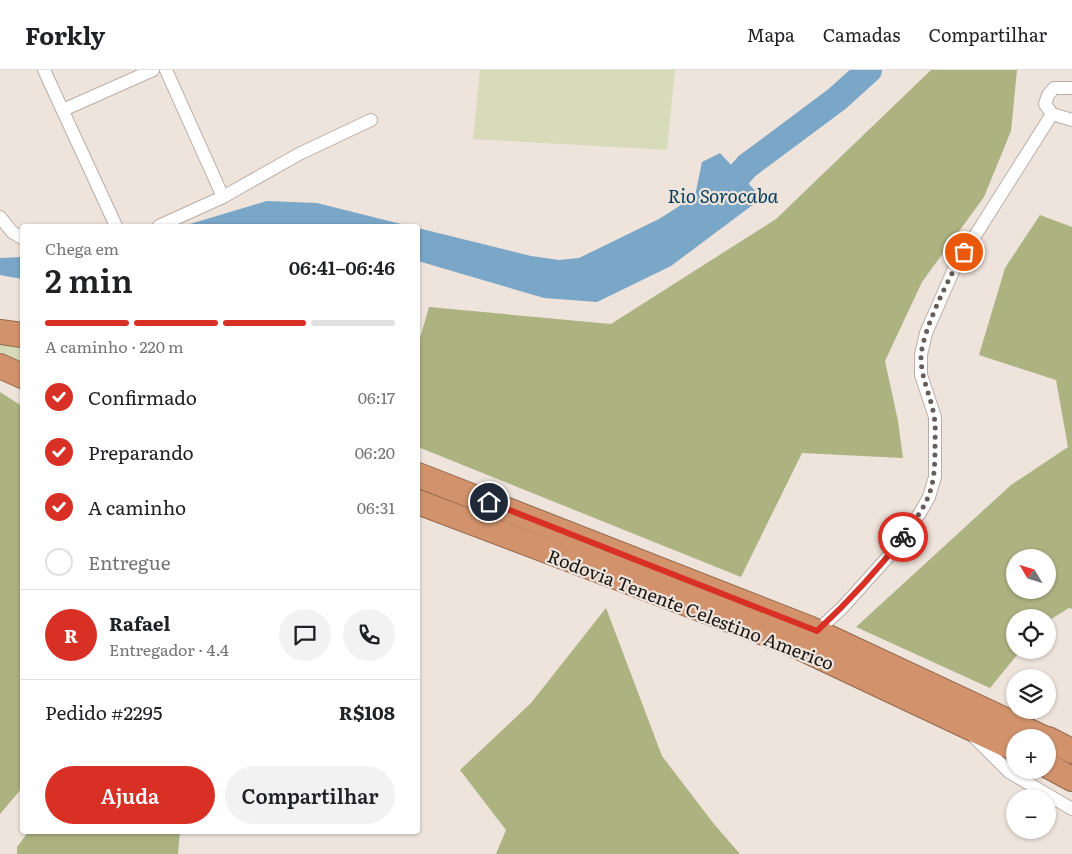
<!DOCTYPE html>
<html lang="pt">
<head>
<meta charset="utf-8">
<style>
  :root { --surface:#fff; --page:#f2f2f2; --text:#202124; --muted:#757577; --line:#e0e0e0; --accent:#d93025 }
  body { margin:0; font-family:Literata,serif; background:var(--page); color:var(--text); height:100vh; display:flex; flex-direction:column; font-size:19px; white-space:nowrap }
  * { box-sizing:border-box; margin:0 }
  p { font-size:16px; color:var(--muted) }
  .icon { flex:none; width:28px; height:28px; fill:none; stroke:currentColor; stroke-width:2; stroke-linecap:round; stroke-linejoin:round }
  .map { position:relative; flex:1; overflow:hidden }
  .details { position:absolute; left:20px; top:154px; width:400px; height:610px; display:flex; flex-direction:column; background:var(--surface); border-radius:5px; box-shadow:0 1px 4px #0004 }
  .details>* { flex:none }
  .needle { width:32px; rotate:308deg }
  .tools { position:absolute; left:1006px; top:479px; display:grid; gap:10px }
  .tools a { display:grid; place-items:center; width:50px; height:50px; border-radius:50%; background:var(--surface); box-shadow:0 1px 4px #0004; font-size:25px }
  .pin { position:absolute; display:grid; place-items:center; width:42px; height:42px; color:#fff; margin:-21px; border:2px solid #fff; border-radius:50%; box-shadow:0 1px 5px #0007 }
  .courier { position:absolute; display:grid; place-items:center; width:50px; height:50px; margin:-25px; border:4px solid #d93025; border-radius:50%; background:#fff; color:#222; box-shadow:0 1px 6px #0007 }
  .head em { font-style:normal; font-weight:600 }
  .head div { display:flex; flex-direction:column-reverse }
  .head { display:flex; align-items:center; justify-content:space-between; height:85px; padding:0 25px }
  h1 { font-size:32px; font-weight:600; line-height:38px }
  .bar { display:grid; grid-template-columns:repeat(4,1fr); gap:8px 5px; align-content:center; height:60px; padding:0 25px }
  .bar i { height:6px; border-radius:4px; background:var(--line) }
  .bar .active { background:var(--accent) }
  .bar p { grid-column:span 4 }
  .line { display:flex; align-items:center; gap:12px; padding:0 25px; border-top:1px solid var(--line) }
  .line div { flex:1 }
  .round { display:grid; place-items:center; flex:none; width:52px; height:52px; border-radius:26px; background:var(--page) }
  ol { padding:0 25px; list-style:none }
  li { display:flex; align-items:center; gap:15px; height:55px }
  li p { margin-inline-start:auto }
  li .icon { padding:5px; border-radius:50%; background:var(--accent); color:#fff; stroke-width:4 }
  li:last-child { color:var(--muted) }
  li i { width:28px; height:28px; border:2px solid var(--line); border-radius:50% }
  .action { display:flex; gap:10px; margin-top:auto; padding:10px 25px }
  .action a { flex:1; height:58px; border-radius:30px; background:var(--accent); color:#fff; font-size:20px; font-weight:600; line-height:58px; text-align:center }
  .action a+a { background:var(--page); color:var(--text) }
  header { display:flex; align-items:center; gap:30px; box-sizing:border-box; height:70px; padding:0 25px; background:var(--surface); border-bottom:1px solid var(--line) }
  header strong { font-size:24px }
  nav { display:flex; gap:28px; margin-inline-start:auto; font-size:18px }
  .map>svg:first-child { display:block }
  .green { fill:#d7dbb9 }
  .forest { fill:#acb280; fill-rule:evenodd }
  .water { fill:#7aa6c7 }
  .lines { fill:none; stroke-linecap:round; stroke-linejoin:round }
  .river { stroke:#7aa6c7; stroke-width:26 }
  .street-casing { stroke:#b8aea7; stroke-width:14 }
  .highway-casing { stroke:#91674c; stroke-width:26 }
  .street { stroke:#fff; stroke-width:12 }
  .highway { stroke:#d2936c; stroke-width:24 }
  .done { stroke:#645d59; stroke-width:5; stroke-dasharray:0 9 }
  .route { stroke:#d93025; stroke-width:6 }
  .labels { text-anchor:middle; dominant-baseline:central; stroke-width:4.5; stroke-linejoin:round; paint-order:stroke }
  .street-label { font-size:18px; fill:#191512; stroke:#eee4dc }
  .water-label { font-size:19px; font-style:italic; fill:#033c5c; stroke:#eee4dc }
</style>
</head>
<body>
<header>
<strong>Forkly</strong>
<nav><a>Mapa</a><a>Camadas</a><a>Compartilhar</a></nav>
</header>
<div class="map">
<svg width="1072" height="784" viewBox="0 0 1072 784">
  <rect width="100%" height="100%" fill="#eee4dc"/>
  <!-- green -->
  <g class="green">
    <polygon points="480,0 675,0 667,80 473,69"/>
    <polygon points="0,271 22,276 22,295 0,282"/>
  </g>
  <!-- forest -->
  <g class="forest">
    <polygon points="931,0 1017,0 1011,61 984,127 922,212 885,291 898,351 903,388 802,383 741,507 418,377 418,275 429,237 611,254 776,149"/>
    <path d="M1040,145L1072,157V539L1069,538L1048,551V548H1015V580H1021L990,618L856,557L1011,415L1068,377L1056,310L979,285L1005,198ZM1015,488H1048V520H1015Z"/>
    <polygon points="0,322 22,336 22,718 0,744"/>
    <polygon points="606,538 662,686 714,754 740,784 496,784 506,760 460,700 531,633"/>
    <polygon points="29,761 180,761 178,784 17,784 17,777"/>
  </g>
  <!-- water -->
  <g class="water">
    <polygon points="720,83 762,128 671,196 597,232 544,228 418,191 418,158 531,186 559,190 579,188 659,149 695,126 702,92"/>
    <polygon points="267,131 317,133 409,156 277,156 261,154 252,156 183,156"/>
    <polygon points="22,187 22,209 0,205 0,188"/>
  </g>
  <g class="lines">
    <!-- river -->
    <polyline class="river" points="716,131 747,96 837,29 869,0"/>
    <!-- street casing -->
    <g class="street-casing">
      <g id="street">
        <polyline points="44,0 116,156"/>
        <polyline points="166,0 223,127"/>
        <polyline points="1072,18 1054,18 1048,25 1045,34 1052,44 1072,50"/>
        <polyline points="63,40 153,0"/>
        <polyline points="0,147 12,162 22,168"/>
        <polyline points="159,156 223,127 299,84 371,50"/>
        <polyline points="817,561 842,538 887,488 920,443 929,427 935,407 935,347 921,305 921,285 926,263 954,199 1052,44"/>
        <polyline points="974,667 1009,702 1072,739"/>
      </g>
    </g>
    <!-- highway casing -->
    <g class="highway-casing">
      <g id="highway">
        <polyline points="0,262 22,265"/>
        <polyline points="0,296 22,306"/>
        <polyline points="418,405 809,558 1044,668"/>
        <polyline points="418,432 790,573 1015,679"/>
        <polyline points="1048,669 1072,681"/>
        <polyline points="1048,696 1072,709"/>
      </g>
    </g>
    <!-- street -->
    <use href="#street" class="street"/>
    <!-- highway -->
    <use href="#highway" class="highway"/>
  </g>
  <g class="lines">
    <!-- done -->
    <path class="done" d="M903,467C929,431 935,422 935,377C935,367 936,356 934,346C931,326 921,309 921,287C922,261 950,205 964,182"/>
    <!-- route -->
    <path class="route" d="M489,432L817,561C848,532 877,501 903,467"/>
  </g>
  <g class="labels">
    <!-- street labels -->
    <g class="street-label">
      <text transform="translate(691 539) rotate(21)">Rodovia Tenente Celestino Americo</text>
    </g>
    <!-- water labels -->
    <g class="water-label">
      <text x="723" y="125">Rio Sorocaba</text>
    </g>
  </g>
</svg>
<div class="tools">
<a><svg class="needle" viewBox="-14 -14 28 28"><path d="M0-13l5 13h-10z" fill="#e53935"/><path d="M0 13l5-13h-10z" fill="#757577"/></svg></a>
<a><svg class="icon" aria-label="locate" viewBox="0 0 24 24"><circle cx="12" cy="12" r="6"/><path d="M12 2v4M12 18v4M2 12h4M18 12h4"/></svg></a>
<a><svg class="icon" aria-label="layers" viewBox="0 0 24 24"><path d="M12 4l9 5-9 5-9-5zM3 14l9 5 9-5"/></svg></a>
<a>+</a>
<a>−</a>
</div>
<div class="pin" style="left:964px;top:182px;background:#ea580c"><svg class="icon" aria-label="bag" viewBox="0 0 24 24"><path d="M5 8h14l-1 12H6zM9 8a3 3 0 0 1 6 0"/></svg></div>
<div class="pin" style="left:489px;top:432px;background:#1f2937"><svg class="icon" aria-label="home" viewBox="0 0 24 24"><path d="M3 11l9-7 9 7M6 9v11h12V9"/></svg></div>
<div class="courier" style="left:903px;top:467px"><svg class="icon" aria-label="bike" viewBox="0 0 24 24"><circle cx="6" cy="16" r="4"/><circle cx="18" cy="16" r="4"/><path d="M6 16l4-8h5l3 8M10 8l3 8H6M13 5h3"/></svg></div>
<section class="details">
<div class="head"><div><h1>2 min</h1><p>Chega em</p></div><em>06:41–06:46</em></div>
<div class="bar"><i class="active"></i><i class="active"></i><i class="active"></i><i></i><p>A caminho · 220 m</p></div>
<ol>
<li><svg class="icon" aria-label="check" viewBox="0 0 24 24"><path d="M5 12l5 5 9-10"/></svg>Confirmado<p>06:17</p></li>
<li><svg class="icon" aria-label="check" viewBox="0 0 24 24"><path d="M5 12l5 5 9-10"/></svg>Preparando<p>06:20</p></li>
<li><svg class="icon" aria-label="check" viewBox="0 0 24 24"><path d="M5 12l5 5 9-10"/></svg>A caminho<p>06:31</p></li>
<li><i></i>Entregue</li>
</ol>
<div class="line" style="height:90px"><b class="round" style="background:var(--accent);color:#fff">R</b><div><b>Rafael</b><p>Entregador · 4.4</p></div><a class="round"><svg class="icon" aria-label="chat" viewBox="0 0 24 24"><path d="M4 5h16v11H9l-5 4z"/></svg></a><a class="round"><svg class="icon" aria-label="phone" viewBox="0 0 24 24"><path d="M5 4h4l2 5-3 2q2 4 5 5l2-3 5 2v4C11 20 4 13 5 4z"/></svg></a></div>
<div class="line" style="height:65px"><div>Pedido #2295</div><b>R$108</b></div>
<div class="action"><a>Ajuda</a><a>Compartilhar</a></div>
</section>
</div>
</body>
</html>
